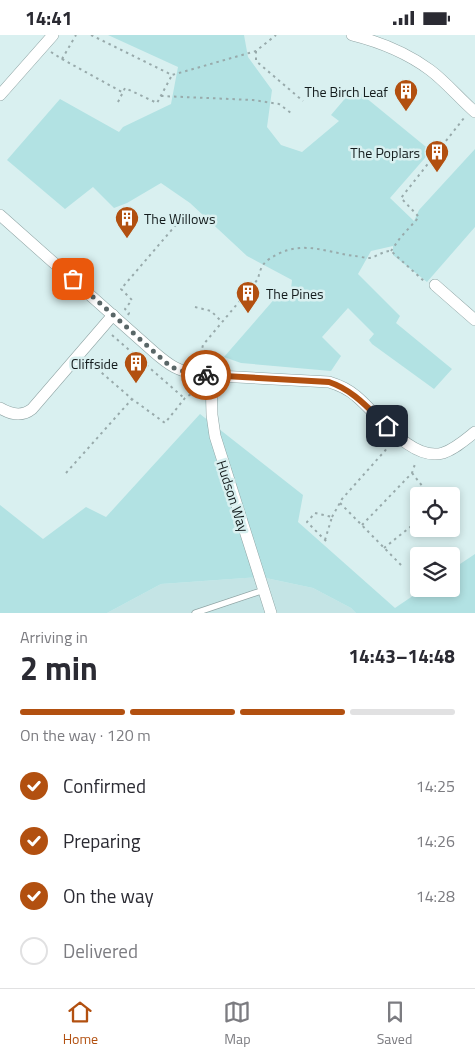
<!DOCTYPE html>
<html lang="en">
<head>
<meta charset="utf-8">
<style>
  :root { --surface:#fff; --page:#f2f2f3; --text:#2b2b33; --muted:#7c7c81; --line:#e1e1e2; --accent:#b25010 }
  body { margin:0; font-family:"Titillium Web",sans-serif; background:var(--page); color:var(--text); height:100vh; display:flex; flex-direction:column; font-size:19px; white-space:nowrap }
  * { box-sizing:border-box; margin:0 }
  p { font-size:16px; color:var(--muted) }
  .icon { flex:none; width:28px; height:28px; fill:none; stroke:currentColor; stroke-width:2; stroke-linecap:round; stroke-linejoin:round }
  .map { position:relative; height:578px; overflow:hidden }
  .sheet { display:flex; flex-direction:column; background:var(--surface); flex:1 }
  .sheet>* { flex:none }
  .fabs { position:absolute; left:410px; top:452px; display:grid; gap:10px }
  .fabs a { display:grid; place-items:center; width:50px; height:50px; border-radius:5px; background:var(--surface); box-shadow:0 2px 8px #0003; font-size:25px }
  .pin { position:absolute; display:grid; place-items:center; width:42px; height:42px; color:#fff; margin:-21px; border-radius:10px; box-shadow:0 2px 8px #0006 }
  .courier { position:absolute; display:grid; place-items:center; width:50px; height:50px; margin:-25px; border:4px solid #b25010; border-radius:50%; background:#fff; color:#222; box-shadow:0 1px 6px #0007 }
  .overview em { font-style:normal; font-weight:700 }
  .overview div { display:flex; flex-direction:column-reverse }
  .overview { display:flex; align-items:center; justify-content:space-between; height:85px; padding:0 20px }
  h1 { font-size:32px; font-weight:700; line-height:38px }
  .bar { display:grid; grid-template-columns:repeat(4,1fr); gap:8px 5px; align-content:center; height:60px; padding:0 20px }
  .bar i { height:6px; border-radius:4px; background:var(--line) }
  .bar .on { background:var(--accent) }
  .bar p { grid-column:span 4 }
  ol { padding:0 20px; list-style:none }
  li { display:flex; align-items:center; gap:15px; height:55px }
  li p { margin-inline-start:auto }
  li .icon { padding:5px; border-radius:50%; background:var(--accent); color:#fff; stroke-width:4 }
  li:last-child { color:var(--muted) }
  li i { width:28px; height:28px; border:2px solid var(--line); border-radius:50% }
  .status { display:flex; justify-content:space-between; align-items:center; height:35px; padding:0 25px; background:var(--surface); direction:ltr }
  .status svg { height:14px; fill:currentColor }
  .tabs { display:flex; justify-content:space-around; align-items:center; height:70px; border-top:1px solid var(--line); background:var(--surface); font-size:14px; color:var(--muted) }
  .tabs a { display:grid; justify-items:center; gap:2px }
  .tabs .on { color:var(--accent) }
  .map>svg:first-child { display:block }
  .built { fill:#c4e4e5 }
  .green { fill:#b2e2e3 }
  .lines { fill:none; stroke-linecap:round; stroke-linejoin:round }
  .service-casing { stroke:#8fa4a4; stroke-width:7 }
  .minor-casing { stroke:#8fa4a4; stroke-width:12 }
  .path { stroke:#98aaab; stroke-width:2; stroke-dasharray:2.5 4; stroke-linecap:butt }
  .service { stroke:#fff; stroke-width:5.5 }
  .minor { stroke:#fff; stroke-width:11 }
  .done { stroke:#596667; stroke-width:5; stroke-dasharray:0 9 }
  .route { stroke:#b25010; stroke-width:6 }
  .labels { text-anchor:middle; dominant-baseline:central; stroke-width:5; stroke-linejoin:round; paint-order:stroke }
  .poi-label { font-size:14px; fill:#141c1d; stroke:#d9f0f0; text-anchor:end }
  .street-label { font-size:14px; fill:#141c1d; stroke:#d9f0f0 }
</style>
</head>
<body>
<div class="status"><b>14:41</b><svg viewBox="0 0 49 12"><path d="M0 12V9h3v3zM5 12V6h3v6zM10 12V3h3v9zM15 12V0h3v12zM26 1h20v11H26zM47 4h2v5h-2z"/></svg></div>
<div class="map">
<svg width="475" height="578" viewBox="0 0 475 578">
  <rect width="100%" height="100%" fill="#d9f0f0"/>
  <!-- built -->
  <polygon class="built" points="261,542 313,553 351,573 356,578 107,578 161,549"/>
  <!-- green -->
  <g class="green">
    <polygon points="108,0 244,0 248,22 272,55 267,92 281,110 302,117 339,86 331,80 354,53 431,116 390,163 414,186 419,175 475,114 475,192 427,247 393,220 393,211 371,216 358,239 400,281 396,288 452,334 434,354 372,309 369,305 374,299 348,273 322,302 341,321 331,336 241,328 224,322 277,261 290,264 292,245 247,221 190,168 161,148 127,168 114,173 93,152 65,174 7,125 60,64 119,97 123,92 171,69 178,32"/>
    <polygon points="200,379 303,460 298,487 395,573 423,554 451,554 451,535 475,519 475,578 356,578 351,573 313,553 261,542 161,549 107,578 0,578 0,470 43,504 86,472 106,482"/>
  </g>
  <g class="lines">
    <!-- service casing -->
    <g class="service-casing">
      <polyline id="service" points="195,578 264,555"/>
    </g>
    <!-- minor casing -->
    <g class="minor-casing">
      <g id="minor">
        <path d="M352,0C380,7 407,18 430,35C446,47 460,64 475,77"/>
        <polyline points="0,60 53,0"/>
        <path d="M0,180L154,317C170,331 178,336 199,340L329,347C339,350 348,354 356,361C378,379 411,427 443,418C455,414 465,405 475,397"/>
        <polyline points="435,250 475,285"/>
        <polyline points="211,341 212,380 215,401 271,578"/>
        <path d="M0,373C10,379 22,382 32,374L113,280"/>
      </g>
    </g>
    <!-- path -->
    <g class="path">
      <polyline points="91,0 172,40 256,16 276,0"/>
      <polyline points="256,16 256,26 303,66"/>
      <polyline points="51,17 62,24 76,0"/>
      <polyline points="62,24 122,57"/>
      <polyline points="161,61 253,65 279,69 291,78"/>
      <polyline points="118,67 125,53 157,68 172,40"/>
      <polyline points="391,216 400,203 419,182 401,163 464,83"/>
      <polyline points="195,272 211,276 222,287"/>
      <polyline points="128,280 129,278 125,274 132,265 121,254 181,184"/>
      <polyline points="112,300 184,363"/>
      <polyline points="87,325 132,364 165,388 185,363 200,353"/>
      <path d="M218,331L217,325L202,314L203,310L258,244C261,230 264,226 278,219C303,206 327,217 354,221C358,221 364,223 369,223C377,222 382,216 391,216L425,247"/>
      <polyline points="66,438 132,364"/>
      <polyline points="412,438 430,461"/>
      <polyline points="340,468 403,532"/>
      <polyline points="332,482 342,464 390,410"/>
      <polyline points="362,490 412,438 415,429"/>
      <polyline points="325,505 332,482 315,478 307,487 328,508"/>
      <polyline points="384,513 419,485"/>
    </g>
    <!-- service -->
    <use href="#service" class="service"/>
    <!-- minor -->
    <use href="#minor" class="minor"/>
  </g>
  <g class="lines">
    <!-- done -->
    <polyline class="done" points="73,244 171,332 182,336 206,340"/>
    <!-- route -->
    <path class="route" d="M206,340L329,347C353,355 368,373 387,391"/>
  </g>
  <!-- icons -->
  <defs>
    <g id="building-pin" transform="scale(1.25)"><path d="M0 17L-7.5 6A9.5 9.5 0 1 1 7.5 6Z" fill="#b25010" stroke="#d9f0f0"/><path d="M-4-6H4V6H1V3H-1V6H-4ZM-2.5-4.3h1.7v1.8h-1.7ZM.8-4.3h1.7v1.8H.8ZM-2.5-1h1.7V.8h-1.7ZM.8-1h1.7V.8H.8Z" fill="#fff"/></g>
  </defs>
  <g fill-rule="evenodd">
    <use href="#building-pin" x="406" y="56"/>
    <use href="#building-pin" x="437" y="117"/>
    <use href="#building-pin" x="127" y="183"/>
    <use href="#building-pin" x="248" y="258"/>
    <use href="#building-pin" x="136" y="328"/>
  </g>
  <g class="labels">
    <!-- poi labels -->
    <g class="poi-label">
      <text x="388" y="56">The Birch Leaf</text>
      <text x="420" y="117">The Poplars</text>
      <text x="144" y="183" text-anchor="start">The Willows</text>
      <text x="266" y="258" text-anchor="start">The Pines</text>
      <text x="118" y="328">Cliffside</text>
    </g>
    <!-- street labels -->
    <g class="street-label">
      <text transform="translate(233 461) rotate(72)">Hudson Way</text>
    </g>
  </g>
</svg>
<div class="fabs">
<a><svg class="icon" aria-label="locate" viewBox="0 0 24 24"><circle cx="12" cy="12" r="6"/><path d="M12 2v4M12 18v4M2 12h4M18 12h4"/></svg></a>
<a><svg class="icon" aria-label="layers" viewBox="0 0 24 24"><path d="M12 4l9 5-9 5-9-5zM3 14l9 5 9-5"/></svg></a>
</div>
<div class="pin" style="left:73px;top:244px;background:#ea580c"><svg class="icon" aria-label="bag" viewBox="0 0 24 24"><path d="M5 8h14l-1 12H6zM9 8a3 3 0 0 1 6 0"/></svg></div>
<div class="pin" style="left:387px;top:391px;background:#1f2937"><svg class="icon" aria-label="home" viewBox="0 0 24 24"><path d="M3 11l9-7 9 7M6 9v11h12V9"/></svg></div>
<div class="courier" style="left:206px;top:340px"><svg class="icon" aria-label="bike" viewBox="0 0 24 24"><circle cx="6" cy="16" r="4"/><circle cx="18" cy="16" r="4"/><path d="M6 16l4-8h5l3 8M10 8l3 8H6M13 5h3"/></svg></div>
</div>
<section class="sheet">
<div class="overview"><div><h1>2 min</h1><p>Arriving in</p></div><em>14:43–14:48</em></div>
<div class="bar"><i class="on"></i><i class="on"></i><i class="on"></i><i></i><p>On the way · 120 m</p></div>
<ol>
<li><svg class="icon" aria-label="check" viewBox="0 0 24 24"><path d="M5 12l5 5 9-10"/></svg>Confirmed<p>14:25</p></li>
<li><svg class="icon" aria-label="check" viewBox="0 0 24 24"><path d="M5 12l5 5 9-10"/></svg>Preparing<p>14:26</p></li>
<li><svg class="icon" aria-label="check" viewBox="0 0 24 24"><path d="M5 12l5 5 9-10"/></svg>On the way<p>14:28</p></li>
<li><i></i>Delivered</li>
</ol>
</section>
<nav class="tabs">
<a class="on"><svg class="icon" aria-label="home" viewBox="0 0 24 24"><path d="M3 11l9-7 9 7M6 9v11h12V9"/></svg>Home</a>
<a><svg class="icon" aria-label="map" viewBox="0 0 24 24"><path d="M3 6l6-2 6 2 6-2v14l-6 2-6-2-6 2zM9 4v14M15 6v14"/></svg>Map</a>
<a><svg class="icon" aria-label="saved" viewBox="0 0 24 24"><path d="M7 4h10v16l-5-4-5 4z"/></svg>Saved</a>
</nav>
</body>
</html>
